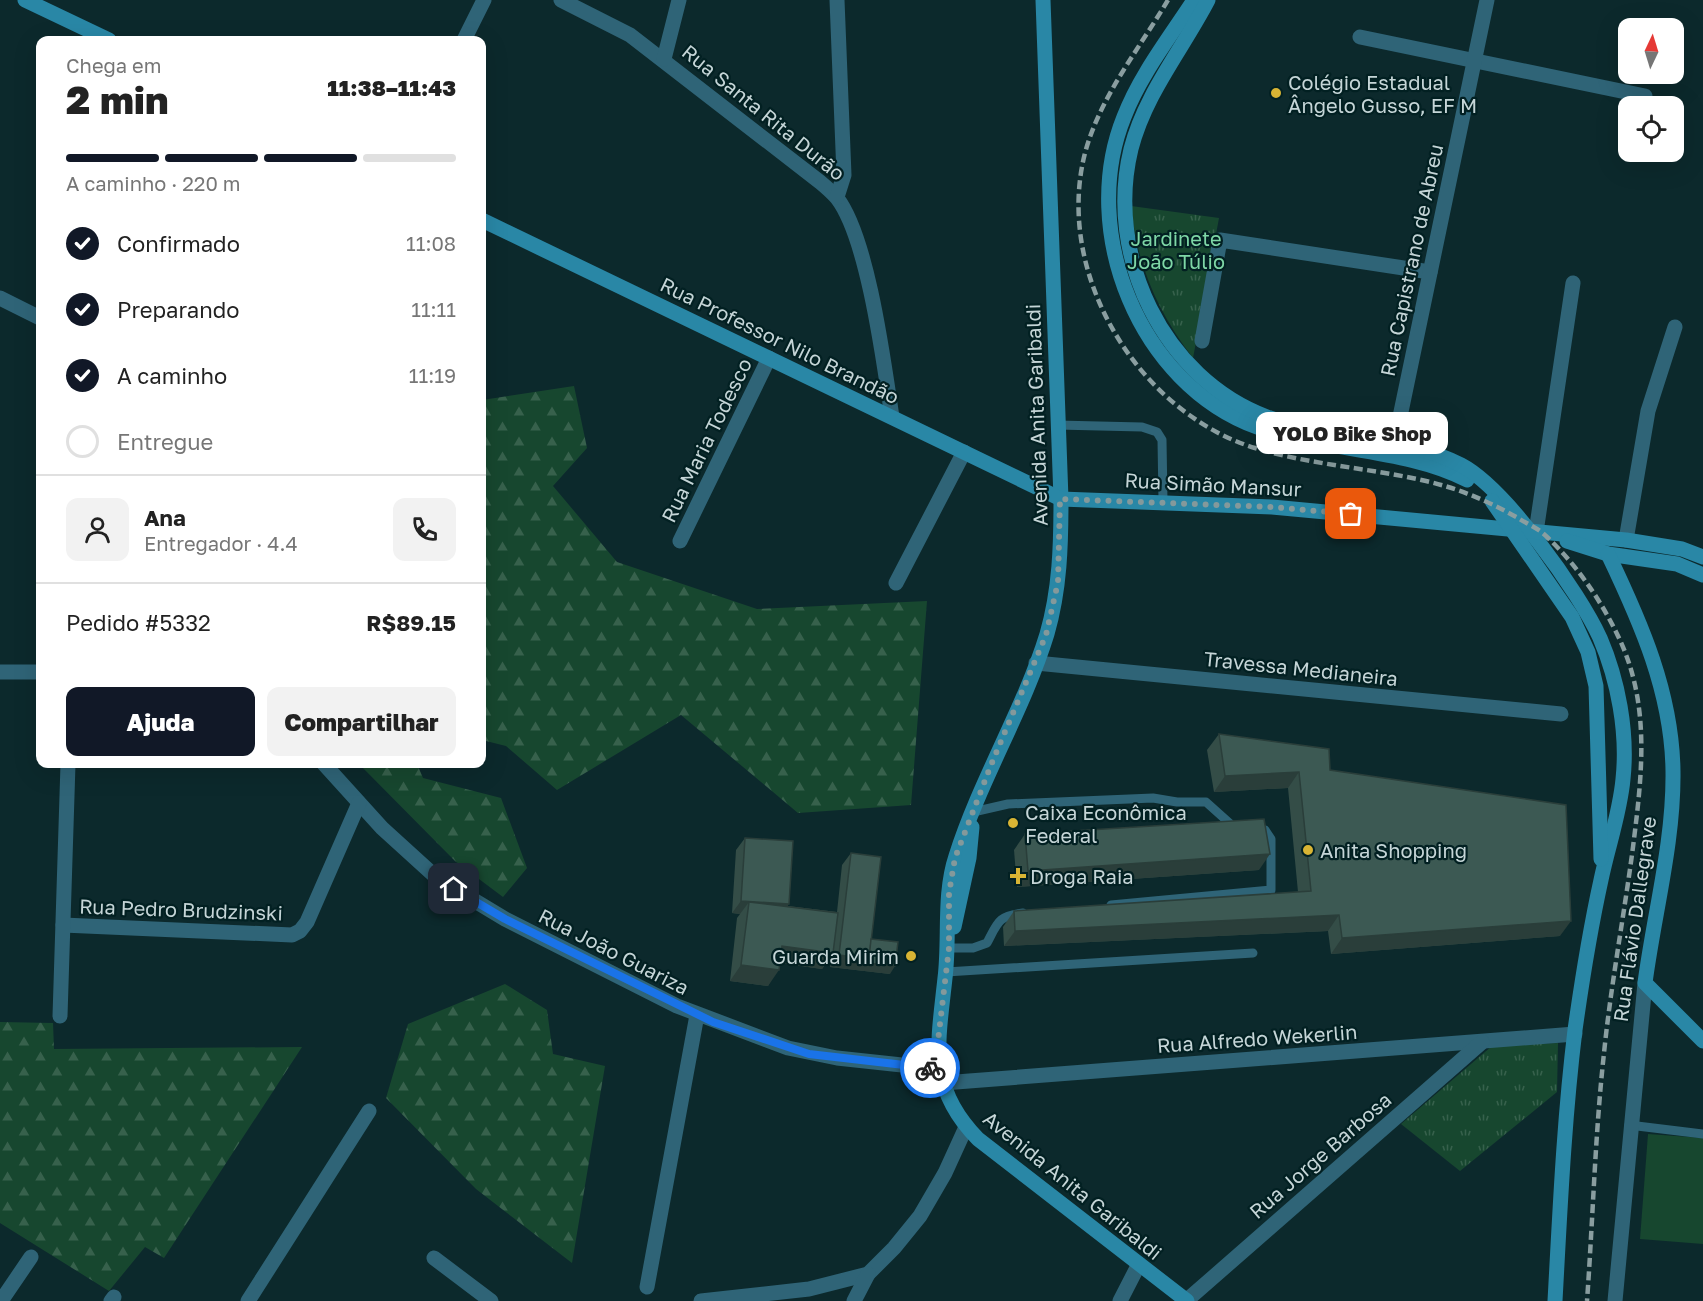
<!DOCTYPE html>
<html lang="pt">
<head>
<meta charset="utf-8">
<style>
  :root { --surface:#fff; --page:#f2f2f2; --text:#222; --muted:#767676; --line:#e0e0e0; --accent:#111827 }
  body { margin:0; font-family:"Golos Text",sans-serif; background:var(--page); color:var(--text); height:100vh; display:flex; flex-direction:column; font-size:22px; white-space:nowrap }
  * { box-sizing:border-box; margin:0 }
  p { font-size:20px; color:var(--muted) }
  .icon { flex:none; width:33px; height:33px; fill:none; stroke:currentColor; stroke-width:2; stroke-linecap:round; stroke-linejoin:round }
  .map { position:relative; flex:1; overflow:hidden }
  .panel { position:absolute; left:36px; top:36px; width:450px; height:732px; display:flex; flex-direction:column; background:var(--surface); border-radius:12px; box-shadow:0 6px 24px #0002 }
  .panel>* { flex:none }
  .needle { width:39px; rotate:4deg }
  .fabs { position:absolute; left:1618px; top:18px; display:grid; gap:12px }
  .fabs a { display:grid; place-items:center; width:66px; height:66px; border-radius:12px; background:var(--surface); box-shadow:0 6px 24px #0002; font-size:30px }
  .pin { position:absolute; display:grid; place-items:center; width:51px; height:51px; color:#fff; margin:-26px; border-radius:12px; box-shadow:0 3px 9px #0006 }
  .courier { position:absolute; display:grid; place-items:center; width:60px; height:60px; margin:-30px; border:4px solid #1a73e8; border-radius:50%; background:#fff; color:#222; box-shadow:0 2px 8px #0007 }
  .bubble { position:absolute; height:42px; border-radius:12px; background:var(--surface); box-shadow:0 6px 24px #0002; font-size:20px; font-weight:800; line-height:42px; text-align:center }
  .overview em { font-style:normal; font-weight:800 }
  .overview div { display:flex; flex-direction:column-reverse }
  .overview { display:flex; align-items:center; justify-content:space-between; height:102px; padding:0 30px }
  h1 { font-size:39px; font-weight:800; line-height:45px }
  .bar { display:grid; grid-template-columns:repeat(4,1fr); gap:9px 6px; align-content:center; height:72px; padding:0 30px }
  .bar i { height:8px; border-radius:4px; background:var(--line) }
  .bar .active { background:var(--accent) }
  .bar p { grid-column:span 4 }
  .line { display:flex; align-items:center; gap:15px; padding:0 30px; border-top:2px solid var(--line) }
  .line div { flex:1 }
  .round { display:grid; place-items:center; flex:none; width:63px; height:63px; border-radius:12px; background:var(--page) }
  ol { padding:0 30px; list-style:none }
  li { display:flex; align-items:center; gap:18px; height:66px }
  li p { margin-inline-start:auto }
  li .icon { padding:6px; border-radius:50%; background:var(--accent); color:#fff; stroke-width:4 }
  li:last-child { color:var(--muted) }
  li i { width:33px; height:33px; border:3px solid var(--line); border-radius:50% }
  .action { display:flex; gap:12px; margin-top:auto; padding:12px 30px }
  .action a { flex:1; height:69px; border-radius:12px; background:var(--accent); color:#fff; font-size:24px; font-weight:800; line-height:69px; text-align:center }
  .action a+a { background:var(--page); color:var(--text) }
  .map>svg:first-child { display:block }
  .forest { fill:url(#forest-firs) }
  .park { fill:url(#park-tufts) }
  .pitch { fill:#17472f }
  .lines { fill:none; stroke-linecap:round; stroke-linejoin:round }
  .lane { stroke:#2f6477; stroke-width:9 }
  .street { stroke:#2f6477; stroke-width:15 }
  .secondary { stroke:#2987a6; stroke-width:15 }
  .rail { stroke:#8a9ea0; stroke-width:4.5; stroke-dasharray:9 4.5; stroke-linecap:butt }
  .wall { fill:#344d47 }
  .shaded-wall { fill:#2a3e3a }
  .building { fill:#3c5953; stroke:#2a3e3a; stroke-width:1.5 }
  .done { stroke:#84999b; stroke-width:6; stroke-dasharray:0 10.8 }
  .route { stroke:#1a73e8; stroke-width:8 }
  .poi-dot { fill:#d8b434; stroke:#022022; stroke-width:2 }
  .labels { text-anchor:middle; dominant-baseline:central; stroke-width:4.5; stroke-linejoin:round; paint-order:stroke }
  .poi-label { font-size:20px; fill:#c5d5d7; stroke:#022022; text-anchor:start }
  .street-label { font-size:20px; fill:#c5d5d7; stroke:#022022 }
  .park-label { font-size:20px; fill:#7ed7a6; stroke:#022022 }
</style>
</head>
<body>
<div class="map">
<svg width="1703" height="1301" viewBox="0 0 1703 1301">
  <defs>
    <pattern id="forest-firs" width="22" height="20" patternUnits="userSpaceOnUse" patternTransform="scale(1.5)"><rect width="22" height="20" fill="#17472f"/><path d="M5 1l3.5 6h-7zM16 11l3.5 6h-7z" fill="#37614c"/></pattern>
    <pattern id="park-tufts" width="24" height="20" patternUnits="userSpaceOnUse" patternTransform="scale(1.5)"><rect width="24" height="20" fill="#17472f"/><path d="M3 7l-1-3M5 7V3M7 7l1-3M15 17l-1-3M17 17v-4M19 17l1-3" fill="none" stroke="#37614c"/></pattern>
  </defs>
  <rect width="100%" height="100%" fill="#0c292c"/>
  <!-- forest -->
  <g class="forest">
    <polygon points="574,386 587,448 553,486 617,562 757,609 927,601 911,805 798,813 681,715 557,790 506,746 482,740 482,400"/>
    <polygon points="359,764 417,764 423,778 501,798 527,868 503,897 455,861"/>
    <polygon points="505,984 547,1010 553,1054 605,1066 572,1263 476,1189 386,1098 408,1024"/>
    <polygon points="0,1022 53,1023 54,1049 302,1047 164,1258 145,1247 109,1291 0,1223"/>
  </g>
  <!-- park -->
  <g class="park">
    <path d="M1131,206L1219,218L1193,358C1157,311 1137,265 1131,206Z"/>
    <polygon points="1558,1043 1557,1092 1460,1171 1401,1124 1492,1046"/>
  </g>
  <!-- pitch -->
  <polygon class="pitch" points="1648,1134 1703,1138 1703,1244 1640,1239"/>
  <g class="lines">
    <!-- lane -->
    <g class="lane">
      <polyline points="1057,425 1142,427 1157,432 1162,440 1163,501"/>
      <polyline points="973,812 1008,804 1153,798 1177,802 1206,802 1235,828 1238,828"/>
      <polyline points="1111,905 1271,890 1271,839 1265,830 1255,829"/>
      <path d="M949,948H973L987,943C998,922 998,916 1023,913"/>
      <polyline points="946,972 1253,953"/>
      <polyline points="1629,1125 1703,1134"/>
    </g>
    <!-- street -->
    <g class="street">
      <path d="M561,0L630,35L820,182C826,187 832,192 837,198C868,238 884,364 892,417"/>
      <polyline points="1360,37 1645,96"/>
      <polyline points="464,40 484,0"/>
      <polyline points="664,59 679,0"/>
      <polyline points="837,197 844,175 837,0"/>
      <polyline points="0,298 40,318"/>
      <polyline points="1202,341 1220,240 1430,272"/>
      <polyline points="1392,455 1487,0"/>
      <polyline points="1536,532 1573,283"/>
      <polyline points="1626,540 1648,411 1675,327"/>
      <polyline points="680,541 769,358"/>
      <polyline points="896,583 964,452"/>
      <polyline points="1036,663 1561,714"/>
      <polyline points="0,672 40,672"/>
      <polyline points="324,764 382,828 437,878 505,919 677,1006 788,1048 837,1058 939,1069"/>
      <polyline points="63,925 292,935 300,931 307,922 359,803"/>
      <polyline points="60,1016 68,764"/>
      <polyline points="943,1083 1575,1034"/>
      <polyline points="434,1258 491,1301"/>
      <polyline points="647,1287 697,1015"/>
      <polyline points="1,1301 31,1257"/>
      <polyline points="111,1301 114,1297"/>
      <polyline points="248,1301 369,1111"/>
      <polyline points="701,1301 809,1289 868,1274 894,1248 920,1216 945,1173 966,1127"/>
      <polyline points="854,1301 868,1274"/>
      <polyline points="1120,1301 1139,1264"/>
      <polyline points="1186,1301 1482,1042"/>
      <polyline points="1615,1301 1645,983"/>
    </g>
    <!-- secondary -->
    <g class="secondary">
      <polyline points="25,0 109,40"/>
      <path d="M1043,0L1061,499C1061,545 1060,589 1047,634C1024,709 980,780 956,856C943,895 950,938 945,978C938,1044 927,1087 978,1139L1187,1301"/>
      <path d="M1194,0C1170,37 1140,75 1124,117C1078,231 1139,384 1257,427C1322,451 1409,449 1467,480"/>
      <path d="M1208,0C1182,50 1145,94 1131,149C1105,256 1163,378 1267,417C1329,440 1402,434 1461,465C1505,488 1579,592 1600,638C1618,680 1628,732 1623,779C1620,813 1608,846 1601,880C1590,930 1582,980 1575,1030C1564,1120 1560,1210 1555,1301"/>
      <polyline points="482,220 1061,499 1272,507 1626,540 1682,549 1703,557"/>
      <polyline points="1492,501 1572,617 1588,652 1596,686 1601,859"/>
      <polyline points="1567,541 1608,554 1677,564 1703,575"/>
      <path d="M1608,554C1641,623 1672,693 1673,771C1674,842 1654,914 1645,983L1703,1041"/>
      <polyline points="954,927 969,858 972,827"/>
    </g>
    <!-- rail -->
    <path class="rail" d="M1168,0C1139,49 1100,97 1085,153C1054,274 1138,412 1255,448C1311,465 1370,468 1426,481C1460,489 1488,501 1518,518C1527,524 1538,528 1546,536C1575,563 1601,600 1618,636C1651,704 1642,775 1633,847C1624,916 1611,984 1604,1053C1595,1135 1593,1218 1587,1301"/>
  </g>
  <!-- wall -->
  <g class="wall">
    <polygon points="1219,734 1330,770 1560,936 1331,954 1328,931 1004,946 1003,927 1014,911 1298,892 1288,788 1214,792 1207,750"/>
    <polygon points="1025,834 1259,870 1017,887 1014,850"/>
    <polygon points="745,838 788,906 837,912 842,865 851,853 871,939 890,974 830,967 832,955 822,969 780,963 768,986 730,981 737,918 740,914 732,913 736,850"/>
  </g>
  <!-- shaded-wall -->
  <g class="shaded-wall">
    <polygon points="1299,772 1288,788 1214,792 1225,776"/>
    <polygon points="1270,854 1259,870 1017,887 1028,871"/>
    <polygon points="741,901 789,904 781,916 749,902 740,914 732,913"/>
    <polygon points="1339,915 1328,931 1004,946 1015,931"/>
    <polygon points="1571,921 1560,936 1331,954 1342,938"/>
    <polygon points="782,946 833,953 822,969 771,962"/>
    <polygon points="839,955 869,959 895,966 890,974 830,967"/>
    <polygon points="741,965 779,970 768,986 730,981"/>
  </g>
  <!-- building -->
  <g class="building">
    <polygon points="1219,734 1329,749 1330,770 1566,805 1571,921 1342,938 1339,915 1015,931 1014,911 1311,891 1299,772 1225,776"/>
    <polygon points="1264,819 1270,854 1028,871 1025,834"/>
    <polygon points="745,838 793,841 789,904 741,901"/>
    <polygon points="851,853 881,857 869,959 839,955"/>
    <polygon points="749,902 838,913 833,953 782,946 779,970 741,965"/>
    <polygon points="871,939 898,942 895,966 866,963 869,959"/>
  </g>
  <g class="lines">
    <!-- done -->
    <polyline class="done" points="930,1068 939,1069 938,1041 949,948 949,893 955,858 991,765 1046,635 1058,582 1060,499 1272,507 1351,514"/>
    <!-- route -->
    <polyline class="route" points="454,889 505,919 713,1022 809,1054 930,1068"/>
  </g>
  <!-- markers -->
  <g class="poi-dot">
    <circle cx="1276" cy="93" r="6"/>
    <circle cx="1013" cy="823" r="6"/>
    <circle cx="1308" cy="850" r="6"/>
    <path d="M1015 867h6v6h6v6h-6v6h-6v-6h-6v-6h6z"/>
    <circle cx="911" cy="956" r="6"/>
  </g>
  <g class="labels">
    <!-- poi labels -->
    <g class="poi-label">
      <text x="1288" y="82">Colégio Estadual<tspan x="1288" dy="23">Ângelo Gusso, EF M</tspan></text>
      <text x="1025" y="812">Caixa Econômica<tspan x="1025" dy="23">Federal</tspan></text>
      <text x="1320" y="850">Anita Shopping</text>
      <text x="1030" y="876">Droga Raia</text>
      <text x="899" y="956" text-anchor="end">Guarda Mirim</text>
    </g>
    <!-- street labels -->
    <g class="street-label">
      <text transform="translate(764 112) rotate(39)">Rua Santa Rita Durão</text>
      <text transform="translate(1411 260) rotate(-78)">Rua Capistrano de Abreu</text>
      <text transform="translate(780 340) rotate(26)">Rua Professor Nilo Brandão</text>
      <text transform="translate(1036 415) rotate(-92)">Avenida Anita Garibaldi</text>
      <text transform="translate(706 440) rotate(-64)">Rua Maria Todesco</text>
      <text transform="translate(1213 484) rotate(3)">Rua Simão Mansur</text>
      <text transform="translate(1301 668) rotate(6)">Travessa Medianeira</text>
      <text transform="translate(181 909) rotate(2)">Rua Pedro Brudzinski</text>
      <text transform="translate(1634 919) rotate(-82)">Rua Flávio Dallegrave</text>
      <text transform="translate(614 951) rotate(27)">Rua João Guariza</text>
      <text transform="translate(1257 1038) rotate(-4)">Rua Alfredo Wekerlin</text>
      <text transform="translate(1320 1155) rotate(-41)">Rua Jorge Barbosa</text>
      <text transform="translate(1073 1185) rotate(39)">Avenida Anita Garibaldi</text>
    </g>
    <!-- park labels -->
    <g class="park-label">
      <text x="1176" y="238">Jardinete<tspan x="1176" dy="23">João Túlio</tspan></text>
    </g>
  </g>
</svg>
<div class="fabs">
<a><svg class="needle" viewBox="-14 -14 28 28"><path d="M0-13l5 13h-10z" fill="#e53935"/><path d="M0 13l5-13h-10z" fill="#767676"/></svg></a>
<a><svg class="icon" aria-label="locate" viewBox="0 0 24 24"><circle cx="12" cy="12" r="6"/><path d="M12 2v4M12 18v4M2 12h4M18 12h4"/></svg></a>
</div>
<div class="pin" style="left:1351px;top:514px;background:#ea580c"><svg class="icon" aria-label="bag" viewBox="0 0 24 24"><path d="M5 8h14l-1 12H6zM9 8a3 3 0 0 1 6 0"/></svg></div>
<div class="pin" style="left:454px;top:889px;background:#1f2937"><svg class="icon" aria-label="home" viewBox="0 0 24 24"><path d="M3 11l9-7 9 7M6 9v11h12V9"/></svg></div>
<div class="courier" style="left:930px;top:1068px"><svg class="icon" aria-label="bike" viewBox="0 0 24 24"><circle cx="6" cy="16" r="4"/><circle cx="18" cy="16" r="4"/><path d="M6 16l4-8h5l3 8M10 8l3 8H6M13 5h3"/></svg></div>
<div class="bubble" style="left:1256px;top:412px;width:192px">YOLO Bike Shop</div>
<section class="panel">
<div class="overview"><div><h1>2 min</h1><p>Chega em</p></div><em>11:38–11:43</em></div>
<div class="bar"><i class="active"></i><i class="active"></i><i class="active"></i><i></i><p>A caminho · 220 m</p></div>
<ol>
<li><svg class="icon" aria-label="check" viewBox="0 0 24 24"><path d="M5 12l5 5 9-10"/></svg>Confirmado<p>11:08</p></li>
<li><svg class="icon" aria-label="check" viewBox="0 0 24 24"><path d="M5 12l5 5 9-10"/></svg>Preparando<p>11:11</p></li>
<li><svg class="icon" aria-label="check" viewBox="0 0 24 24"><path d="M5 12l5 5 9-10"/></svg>A caminho<p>11:19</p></li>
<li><i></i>Entregue</li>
</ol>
<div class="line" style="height:108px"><a class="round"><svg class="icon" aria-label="person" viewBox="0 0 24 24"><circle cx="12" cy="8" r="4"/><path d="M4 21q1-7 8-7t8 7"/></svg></a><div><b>Ana</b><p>Entregador · 4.4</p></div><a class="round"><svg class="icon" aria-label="phone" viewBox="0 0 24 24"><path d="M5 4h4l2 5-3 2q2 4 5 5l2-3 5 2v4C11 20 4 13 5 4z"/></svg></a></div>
<div class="line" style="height:78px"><div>Pedido #5332</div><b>R$89.15</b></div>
<div class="action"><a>Ajuda</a><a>Compartilhar</a></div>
</section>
</div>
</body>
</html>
